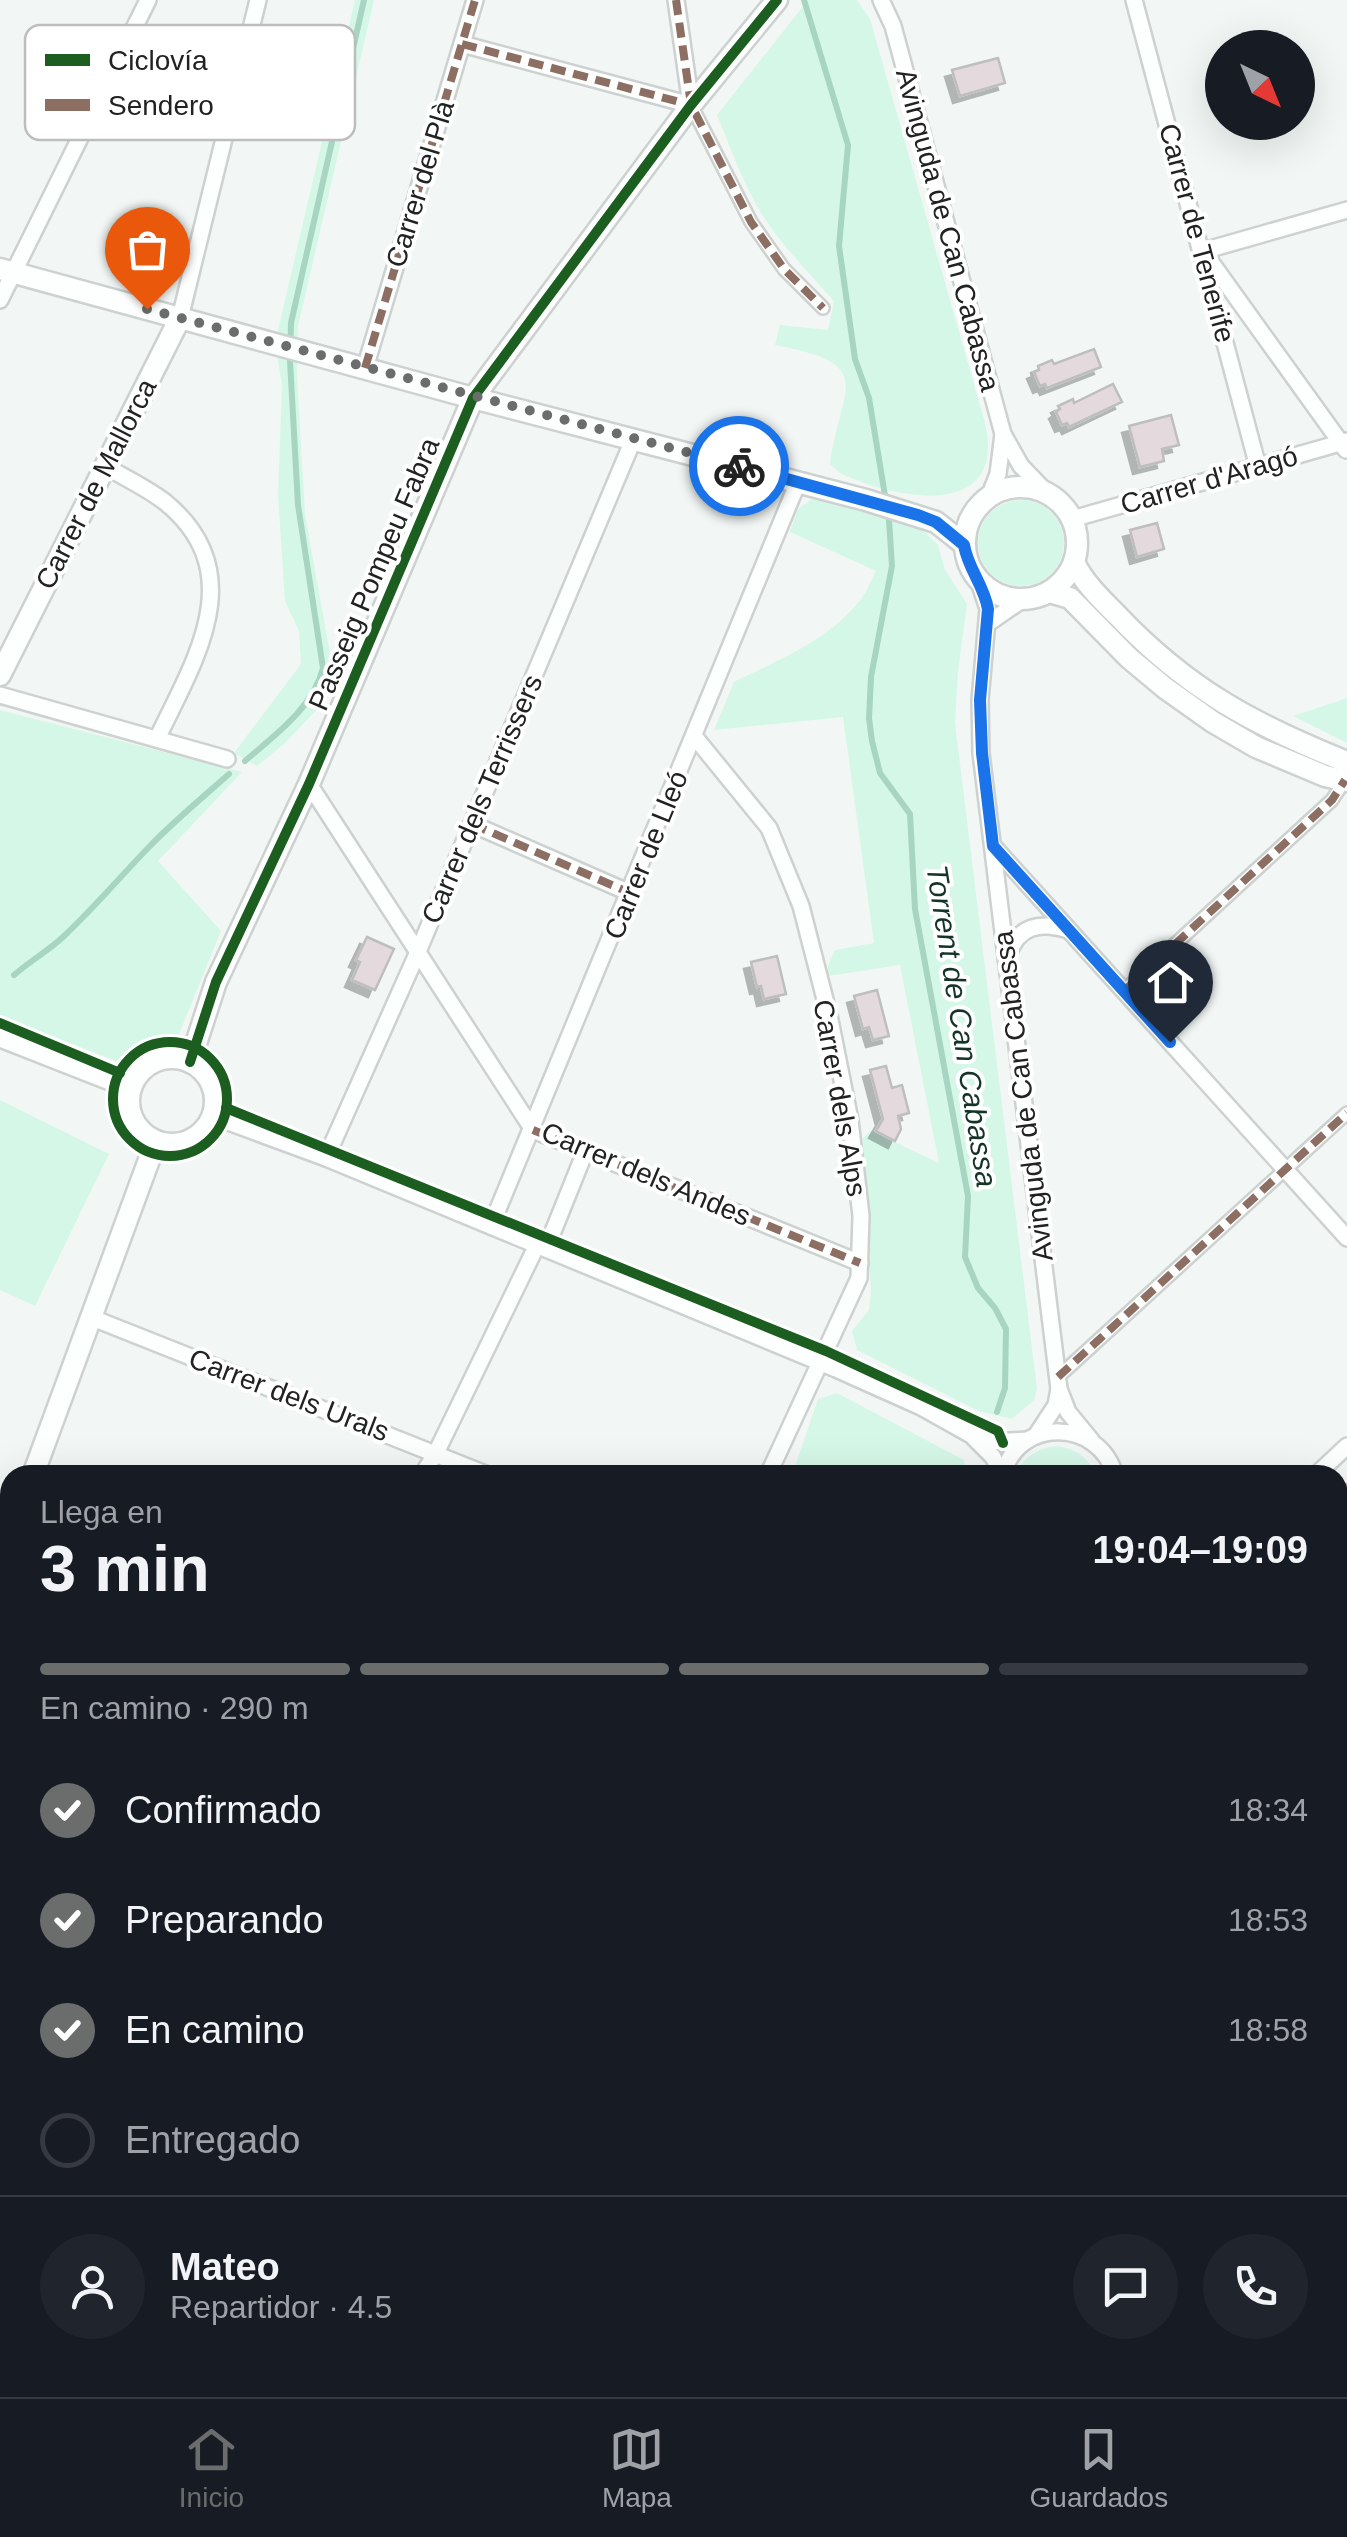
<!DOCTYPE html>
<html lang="es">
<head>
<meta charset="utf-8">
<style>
  :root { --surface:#171b24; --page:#20242c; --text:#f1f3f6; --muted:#9ea1a6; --line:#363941; --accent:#6a6d6c }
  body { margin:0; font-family:Arial,sans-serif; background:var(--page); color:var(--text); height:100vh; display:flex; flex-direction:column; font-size:38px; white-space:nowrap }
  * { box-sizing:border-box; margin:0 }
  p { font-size:32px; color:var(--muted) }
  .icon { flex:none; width:55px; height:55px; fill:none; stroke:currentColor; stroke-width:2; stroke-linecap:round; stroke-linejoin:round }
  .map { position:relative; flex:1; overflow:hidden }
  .details { position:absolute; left:0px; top:1465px; width:1348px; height:932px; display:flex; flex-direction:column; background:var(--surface); border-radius:30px 30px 0 0; box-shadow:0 10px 40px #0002 }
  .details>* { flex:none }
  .needle { width:65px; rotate:137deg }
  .fabs { position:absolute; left:1205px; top:30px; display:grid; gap:20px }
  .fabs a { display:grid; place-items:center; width:110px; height:110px; border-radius:50%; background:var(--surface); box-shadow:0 10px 40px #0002; font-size:50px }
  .pin { position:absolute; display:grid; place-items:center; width:85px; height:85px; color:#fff; margin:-102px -42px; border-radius:50% 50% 50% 0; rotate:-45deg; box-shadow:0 0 10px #0007 }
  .pin .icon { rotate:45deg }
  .courier { position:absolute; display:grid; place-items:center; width:100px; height:100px; margin:-50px; border:8px solid #1a73e8; border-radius:50%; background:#fff; color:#222; box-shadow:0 2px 12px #0007 }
  .headline em { font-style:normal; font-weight:700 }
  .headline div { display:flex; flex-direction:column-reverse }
  .headline { display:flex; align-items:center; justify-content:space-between; height:170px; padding:0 40px }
  h1 { font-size:65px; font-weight:700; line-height:75px }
  .bar { display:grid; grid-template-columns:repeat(4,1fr); gap:15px 10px; align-content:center; height:120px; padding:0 40px }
  .bar i { height:12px; border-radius:8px; background:var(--line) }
  .bar .current { background:var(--accent) }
  .bar p { grid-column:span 4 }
  .line { display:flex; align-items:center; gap:25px; padding:0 40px; border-top:2px solid var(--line) }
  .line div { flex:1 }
  .round { display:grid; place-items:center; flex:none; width:105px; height:105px; border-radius:52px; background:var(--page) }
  ol { padding:0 40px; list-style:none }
  li { display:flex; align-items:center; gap:30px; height:110px }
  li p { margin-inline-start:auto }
  li .icon { padding:10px; border-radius:50%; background:var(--accent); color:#fff; stroke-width:4 }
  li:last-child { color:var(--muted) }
  li i { width:55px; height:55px; border:5px solid var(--line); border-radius:50% }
  .menu { display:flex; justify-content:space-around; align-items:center; height:140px; border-top:2px solid var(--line); background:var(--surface); font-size:28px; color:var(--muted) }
  .menu a { display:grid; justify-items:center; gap:5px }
  .menu .current { color:var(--accent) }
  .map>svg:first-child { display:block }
  .green { fill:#d5f7e8 }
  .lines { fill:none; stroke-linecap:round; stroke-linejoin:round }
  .stream { stroke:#a7d5c2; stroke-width:6 }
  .building { fill:#e4dadd; stroke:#bebebe; stroke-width:2.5; filter:url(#shadow) }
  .pedestrian-casing { stroke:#cdd1d0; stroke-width:16 }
  .minor-casing { stroke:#cdd1d0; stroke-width:20 }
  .tertiary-casing { stroke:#cdd1d0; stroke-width:25 }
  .pedestrian { stroke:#fdfefe; stroke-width:11 }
  .minor { stroke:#fdfefe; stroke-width:15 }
  .tertiary { stroke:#fdfefe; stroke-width:20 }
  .quiet { stroke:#8d6e63; stroke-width:8; stroke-dasharray:15 8; stroke-linecap:butt }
  .cycleway-casing { stroke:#fff; stroke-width:16 }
  .cycleway { stroke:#1b5e20; stroke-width:10 }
  .done { stroke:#6a6d6c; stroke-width:10; stroke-dasharray:0 18 }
  .route { stroke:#1a73e8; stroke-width:12 }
  .labels { text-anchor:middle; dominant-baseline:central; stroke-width:8; stroke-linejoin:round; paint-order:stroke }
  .street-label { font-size:28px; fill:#202322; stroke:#fff }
  .water-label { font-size:30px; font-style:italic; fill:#153428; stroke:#fff }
  .key { fill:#fff; stroke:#bcbdbd; stroke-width:2.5 }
  .key-label { font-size:28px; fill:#202322 }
</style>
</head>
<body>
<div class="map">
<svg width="1347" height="2397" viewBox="0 0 1347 2397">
  <defs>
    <filter id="shadow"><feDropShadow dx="-7" dy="7" stdDeviation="0" flood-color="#0004"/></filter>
  </defs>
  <rect width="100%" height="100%" fill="#f2f7f5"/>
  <!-- green -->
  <g class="green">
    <polygon points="355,0 374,0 298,326 297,375 305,514 334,676 327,699 284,744 257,766 234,753 301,664 299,631 285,601 278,495 282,385 275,343"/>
    <path d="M808,0H857L870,19L985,423C1008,522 893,499 840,473L830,464C840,386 880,365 775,345L780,325L828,330L834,301C809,273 783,247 763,216C743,184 731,149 717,115Z"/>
    <path d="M812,499L853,507L919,527L938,545L945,570L967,604L958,671L955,723L1037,1389L1034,1400L1012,1419L979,1411L857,1350L852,1331L869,1310L871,1291L863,1138L871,1131L939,1163L900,965L828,976V965L835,950L874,943L843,717L714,730L734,682C777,661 831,639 861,599C867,591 871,580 876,571L790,532L798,509Z"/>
    <circle cx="1021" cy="543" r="43"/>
    <polygon points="1347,698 1347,743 1293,716"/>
    <path d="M0,710L242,772L158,861L221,931L177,1039C153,1038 134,1045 116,1061L0,1016Z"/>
    <polygon points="0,1100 109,1154 35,1306 0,1290"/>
    <polygon points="837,1393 964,1460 966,1475 792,1475 818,1399"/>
    <path d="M1057,1446C1076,1449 1088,1457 1096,1475H1015C1024,1457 1036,1448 1057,1446Z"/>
    <polygon points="1347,1900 1347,1979 1338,2000 1338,1910"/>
    <polygon points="1346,2123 1347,2252 1338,2257 1338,2145"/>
    <polygon points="1347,2280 1347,2364 1338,2383 1338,2282"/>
    <polygon points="638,2388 756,2388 756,2397 662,2397 660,2391 640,2395"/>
    <polygon points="1126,2388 1200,2388 1198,2397 1123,2397"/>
  </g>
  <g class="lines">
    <!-- stream -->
    <g class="stream">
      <polyline points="804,0 848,145 839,246 855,359 869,398 889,520 892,566 871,677 869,718 872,741 880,773 910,814 915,909 968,1196 965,1257 978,1288 995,1308 1006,1329 1005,1388 997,1412"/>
      <path d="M245,761C274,736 314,707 323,668L298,505L290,361L291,323L364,0"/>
      <path d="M14,975C30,961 48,951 63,937C94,908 120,877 149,847C174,821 202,798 229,774"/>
      <polyline points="715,2388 715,2397"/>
    </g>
  </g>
  <!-- building -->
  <g class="building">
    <polygon points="998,58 1005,83 960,96 952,70"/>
    <polygon points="1094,349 1101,367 1047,388 1045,384 1040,386 1034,372 1039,370 1038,366 1052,360 1054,364"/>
    <polygon points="1113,384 1122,402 1069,427 1067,423 1062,425 1056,412 1060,409 1058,406 1073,399 1074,403"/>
    <polygon points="1171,415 1179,445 1162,449 1164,461 1140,467 1129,426"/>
    <polygon points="1157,523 1164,549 1137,557 1130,530"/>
    <polygon points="367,937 394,949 375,990 352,980 360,962 356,960"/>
    <polygon points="777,956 786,994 764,999 761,986 757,987 751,962"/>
    <polygon points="877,990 889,1036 873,1040 869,1027 863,1029 854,996"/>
    <polygon points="886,1066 892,1088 902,1085 909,1113 898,1116 901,1129 895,1141 876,1131 883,1119 870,1070"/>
    <polygon points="1347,1484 1347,1542 1338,1551 1338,1493"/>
    <polygon points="1338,1626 1347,1637 1347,1683 1338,1691"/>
  </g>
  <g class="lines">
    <!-- pedestrian casing -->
    <g class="pedestrian-casing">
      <g id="pedestrian">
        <polyline points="691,105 751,222 784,269 823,308"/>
        <polyline points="1124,991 1332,800 1345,780"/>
        <polyline points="1058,1377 1347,1113"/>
      </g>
    </g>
    <!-- minor casing -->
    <g class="minor-casing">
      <g id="minor">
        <polyline points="881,0 893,26 1003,434 1021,466 1046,492"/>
        <polyline points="1134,0 1258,467"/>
        <polyline points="462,44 691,105 676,0"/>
        <polyline points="1203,251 1347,210"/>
        <polyline points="1208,258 1346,450"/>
        <polyline points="0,300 148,0"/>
        <polyline points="180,318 258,0"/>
        <polyline points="365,368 475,0"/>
        <path d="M105,466C125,478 147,488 165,502C252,573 194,661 157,739"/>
        <polyline points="989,497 998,474 1003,434"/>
        <polyline points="1072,519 1347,441"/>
        <polyline points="979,582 988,609 980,700 981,753 1059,1389 1068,1412 1091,1440"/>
        <polyline points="987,624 1022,600"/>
        <polyline points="0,695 227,759"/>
        <polyline points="694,736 769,828 801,906 829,1015 850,1120 861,1216 859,1278 768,1475"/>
        <polyline points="309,784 533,1130 860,1263"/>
        <polyline points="472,824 630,893"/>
        <polyline points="993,846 1347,1238"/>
        <path d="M1008,956C1017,926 1040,921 1068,930"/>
        <polyline points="0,1039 130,1090"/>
        <polyline points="212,1116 326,1158 836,1369 921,1407 971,1435 993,1442 1027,1440"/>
        <polyline points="326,1158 417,954 634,438"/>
        <polyline points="491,1226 798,482"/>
        <polyline points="546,1249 585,1152"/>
        <polyline points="90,1317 488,1475"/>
        <polyline points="1037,1434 1056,1405 1059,1389"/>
        <polyline points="974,1438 993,1457 1002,1475"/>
        <polyline points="422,1475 436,1453 537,1245"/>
        <path d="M1003,1475C1017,1417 1099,1418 1115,1475"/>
        <polyline points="1316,1475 1347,1446"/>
        <polyline points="1338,1754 1347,1764"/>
        <polyline points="0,1862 10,1866"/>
        <polyline points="1338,2032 1347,2013"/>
        <polyline points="1338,2093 1347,2071"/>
        <polyline points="0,2274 10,2247"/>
        <polyline points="0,2303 10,2309"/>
        <polyline points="147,2388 164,2397"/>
        <polyline points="27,2397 37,2388"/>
        <polyline points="349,2397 351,2388"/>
        <polyline points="527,2397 531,2388"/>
        <polyline points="774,2397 775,2388"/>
        <polyline points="1214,2397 1217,2388"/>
        <polyline points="1240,2397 1243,2388"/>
      </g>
    </g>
    <!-- tertiary casing -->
    <g class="tertiary-casing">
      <g id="tertiary">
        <polyline points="0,269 473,398 866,500 936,522 965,545"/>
        <circle cx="1021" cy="543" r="56"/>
        <path d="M1074,562C1084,583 1101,599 1117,615C1187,689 1254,725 1347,762"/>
        <polyline points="1049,592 1070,598 1129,658 1165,688 1213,722 1256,747 1325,776 1347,781"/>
        <polyline points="0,675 180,318"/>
        <circle cx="172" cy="1101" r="43"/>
        <polyline points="190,1062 216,982 309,784 473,398 691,105 777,0"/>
        <polyline points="33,1475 156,1141"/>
        <polyline points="0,1565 10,1539"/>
        <polyline points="1338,1884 1347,1874"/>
        <polyline points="1110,2397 1113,2388"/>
      </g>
    </g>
    <!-- pedestrian -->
    <use href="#pedestrian" class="pedestrian"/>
    <!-- minor -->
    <use href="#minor" class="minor"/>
    <!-- tertiary -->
    <use href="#tertiary" class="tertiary"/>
    <!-- quiet -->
    <g class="quiet">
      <polyline points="676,0 691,105 751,222 784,269 823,308"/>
      <polyline points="462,44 691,105"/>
      <polyline points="365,368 475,0"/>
      <polyline points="472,824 630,893"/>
      <polyline points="1124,991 1332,800 1345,780"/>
      <polyline points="533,1130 860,1263"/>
      <polyline points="1058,1377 1347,1113"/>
    </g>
    <!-- cycleway casing -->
    <g class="cycleway-casing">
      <g id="cycleway">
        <polyline points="0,1023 120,1073"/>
        <circle cx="170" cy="1099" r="57"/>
        <polyline points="190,1062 216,982 309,784 473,398 691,105 777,0"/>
        <polyline points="226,1108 826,1351 998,1431 1003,1443"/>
      </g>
    </g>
    <!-- cycleway -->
    <use href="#cycleway" class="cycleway"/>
  </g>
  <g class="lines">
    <!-- done -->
    <polyline class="done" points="147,309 739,466"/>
    <!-- route -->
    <path class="route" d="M739,466L918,515L936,522L964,545C968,569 984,585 988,609L980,700L982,753L993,846L1170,1042"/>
  </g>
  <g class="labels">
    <!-- street labels -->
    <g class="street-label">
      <text transform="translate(420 184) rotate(-73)">Carrer del Plà</text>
      <text transform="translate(948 230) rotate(75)">Avinguda de Can Cabassa</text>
      <text transform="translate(1197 233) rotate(75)">Carrer de Tenerife</text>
      <text transform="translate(1209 480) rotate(-16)">Carrer d'Aragó</text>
      <text transform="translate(96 484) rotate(-63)">Carrer de Mallorca</text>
      <text transform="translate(374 574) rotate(-67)">Passeig Pompeu Fabra</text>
      <text transform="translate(482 799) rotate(-67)">Carrer dels Terrissers</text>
      <text transform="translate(646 855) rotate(-68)">Carrer de Lleó</text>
      <text transform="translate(1023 1096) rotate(-97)">Avinguda de Can Cabassa</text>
      <text transform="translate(840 1098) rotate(80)">Carrer dels Alps</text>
      <text transform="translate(646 1174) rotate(23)">Carrer dels Andes</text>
      <text transform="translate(289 1395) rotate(21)">Carrer dels Urals</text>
    </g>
    <!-- water labels -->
    <g class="water-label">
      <text transform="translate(962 1026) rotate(81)">Torrent de Can Cabassa</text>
    </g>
  </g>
  <!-- legend -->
  <rect x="25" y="25" width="330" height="115" rx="15" class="key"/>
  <rect x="45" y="54" width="45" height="12" fill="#1b5e20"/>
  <rect x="45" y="99" width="45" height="12" fill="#8d6e63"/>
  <g class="key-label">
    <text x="108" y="70">Ciclovía</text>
    <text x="108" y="115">Sendero</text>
  </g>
</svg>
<div class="fabs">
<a><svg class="needle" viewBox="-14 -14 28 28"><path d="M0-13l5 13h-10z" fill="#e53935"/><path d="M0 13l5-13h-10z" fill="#9ea1a6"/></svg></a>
</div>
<div class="pin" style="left:147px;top:309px;background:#ea580c"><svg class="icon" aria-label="bag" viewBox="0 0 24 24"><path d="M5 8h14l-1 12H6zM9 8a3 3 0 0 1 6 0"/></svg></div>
<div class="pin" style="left:1170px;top:1042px;background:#1f2937"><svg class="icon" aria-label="home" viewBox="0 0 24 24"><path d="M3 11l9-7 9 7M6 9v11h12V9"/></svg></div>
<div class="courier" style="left:739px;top:466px"><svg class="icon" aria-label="bike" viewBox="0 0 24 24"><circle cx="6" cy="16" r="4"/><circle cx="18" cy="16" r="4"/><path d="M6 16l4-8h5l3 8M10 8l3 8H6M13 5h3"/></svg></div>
<section class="details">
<div class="headline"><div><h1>3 min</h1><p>Llega en</p></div><em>19:04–19:09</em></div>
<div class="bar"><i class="current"></i><i class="current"></i><i class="current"></i><i></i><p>En camino · 290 m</p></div>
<ol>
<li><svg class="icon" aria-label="check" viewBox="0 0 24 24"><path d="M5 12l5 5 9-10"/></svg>Confirmado<p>18:34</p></li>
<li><svg class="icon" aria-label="check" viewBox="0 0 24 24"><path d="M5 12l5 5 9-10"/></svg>Preparando<p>18:53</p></li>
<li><svg class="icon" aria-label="check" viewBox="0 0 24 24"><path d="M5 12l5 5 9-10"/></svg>En camino<p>18:58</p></li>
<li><i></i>Entregado</li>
</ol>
<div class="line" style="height:180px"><a class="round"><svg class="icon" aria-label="person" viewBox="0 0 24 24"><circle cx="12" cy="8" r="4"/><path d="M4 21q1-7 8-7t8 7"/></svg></a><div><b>Mateo</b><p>Repartidor · 4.5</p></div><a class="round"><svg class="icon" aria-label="chat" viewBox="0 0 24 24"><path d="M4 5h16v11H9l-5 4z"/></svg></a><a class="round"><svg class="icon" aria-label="phone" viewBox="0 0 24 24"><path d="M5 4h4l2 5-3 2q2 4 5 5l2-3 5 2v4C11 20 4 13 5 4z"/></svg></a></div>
</section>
</div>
<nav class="menu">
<a class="current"><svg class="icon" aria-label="home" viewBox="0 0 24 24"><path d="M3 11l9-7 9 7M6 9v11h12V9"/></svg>Inicio</a>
<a><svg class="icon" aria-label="map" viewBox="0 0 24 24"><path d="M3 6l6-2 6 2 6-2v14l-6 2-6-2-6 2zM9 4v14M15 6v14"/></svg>Mapa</a>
<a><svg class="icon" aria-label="saved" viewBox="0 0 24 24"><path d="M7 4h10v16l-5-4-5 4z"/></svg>Guardados</a>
</nav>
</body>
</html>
